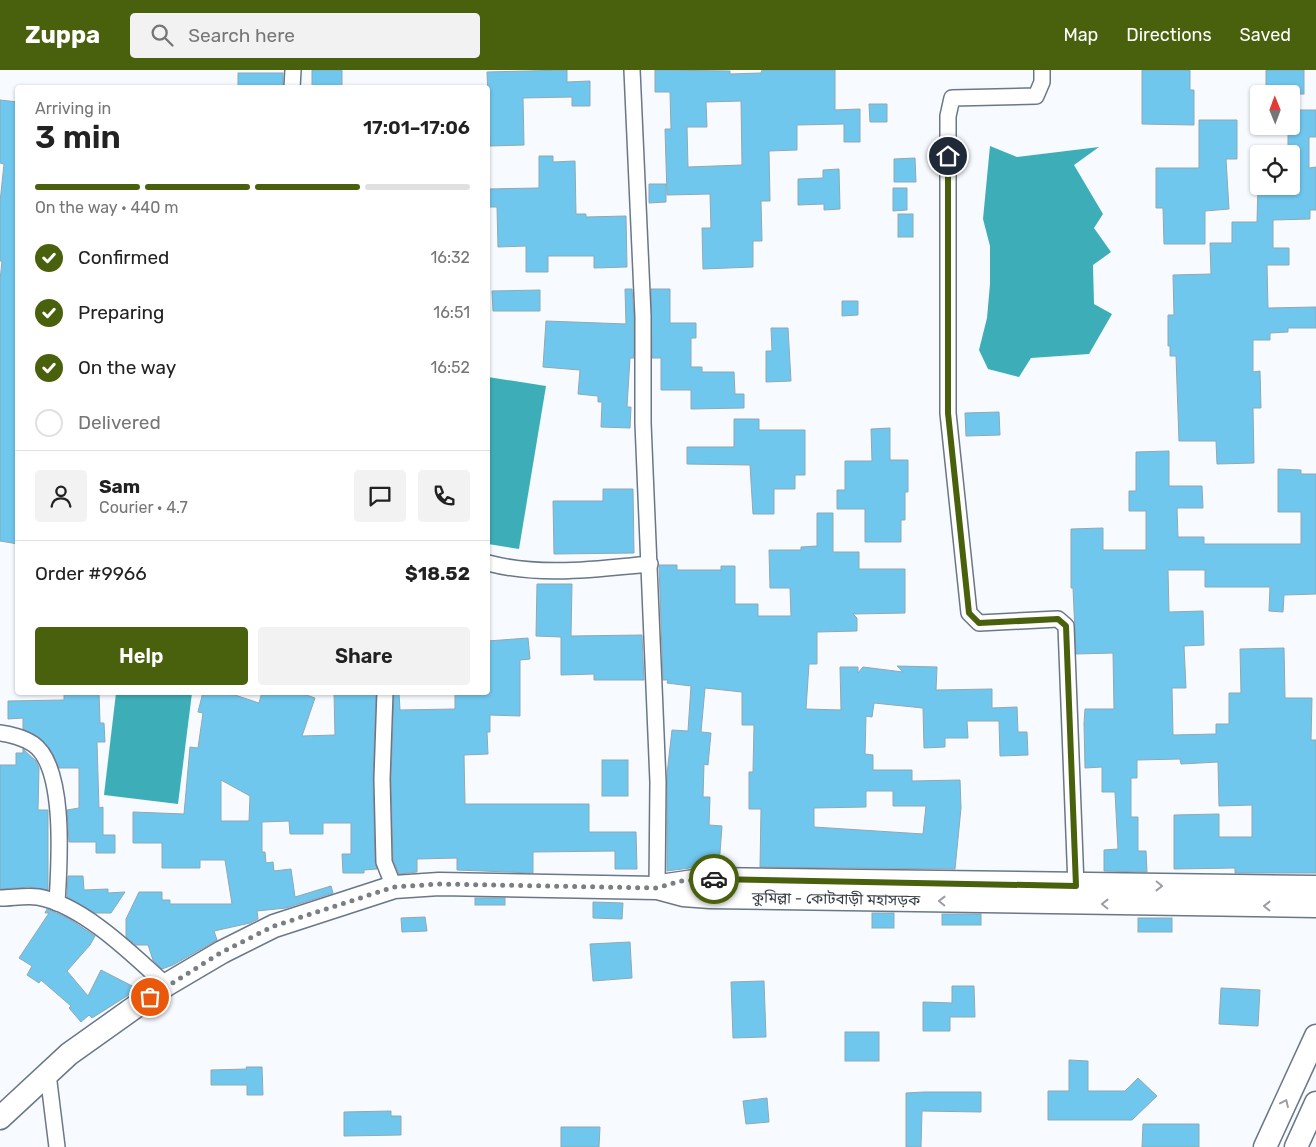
<!DOCTYPE html>
<html lang="en">
<head>
<meta charset="utf-8">
<style>
  :root { --surface:#fff; --page:#f2f2f2; --text:#222; --muted:#767676; --line:#e0e0e0; --accent:#49610d }
  body { margin:0; font-family:Rubik,"Noto Sans Bengali",sans-serif; background:var(--page); color:var(--text); height:100vh; display:flex; flex-direction:column; font-size:19px; white-space:nowrap }
  * { box-sizing:border-box; margin:0 }
  p { font-size:16px; color:var(--muted) }
  .icon { flex:none; width:28px; height:28px; fill:none; stroke:currentColor; stroke-width:2; stroke-linecap:round; stroke-linejoin:round }
  .map { position:relative; flex:1; overflow:hidden }
  .details { position:absolute; left:15px; top:15px; width:475px; height:610px; display:flex; flex-direction:column; background:var(--surface); border-radius:5px; box-shadow:0 1px 4px #0004 }
  .details>* { flex:none }
  .needle { width:32px; rotate:359deg }
  .tools { position:absolute; left:1250px; top:15px; display:grid; gap:10px }
  .tools a { display:grid; place-items:center; width:50px; height:50px; border-radius:5px; background:var(--surface); box-shadow:0 1px 4px #0004; font-size:25px }
  .pin { position:absolute; display:grid; place-items:center; width:42px; height:42px; color:#fff; margin:-21px; border:2px solid #fff; border-radius:50%; box-shadow:0 1px 5px #0007 }
  .courier { position:absolute; display:grid; place-items:center; width:50px; height:50px; margin:-25px; border:4px solid #49610d; border-radius:50%; background:#fff; color:#222; box-shadow:0 1px 6px #0007 }
  .headline em { font-style:normal; font-weight:600 }
  .headline div { display:flex; flex-direction:column-reverse }
  .headline { display:flex; align-items:center; justify-content:space-between; height:85px; padding:0 20px }
  h1 { font-size:32px; font-weight:600; line-height:38px }
  .bar { display:grid; grid-template-columns:repeat(4,1fr); gap:8px 5px; align-content:center; height:60px; padding:0 20px }
  .bar i { height:6px; border-radius:4px; background:var(--line) }
  .bar .selected { background:var(--accent) }
  .bar p { grid-column:span 4 }
  .line { display:flex; align-items:center; gap:12px; padding:0 20px; border-top:1px solid var(--line) }
  .line div { flex:1 }
  .round { display:grid; place-items:center; flex:none; width:52px; height:52px; border-radius:5px; background:var(--page) }
  ol { padding:0 20px; list-style:none }
  li { display:flex; align-items:center; gap:15px; height:55px }
  li p { margin-inline-start:auto }
  li .icon { padding:5px; border-radius:50%; background:var(--accent); color:#fff; stroke-width:4 }
  li:last-child { color:var(--muted) }
  li i { width:28px; height:28px; border:2px solid var(--line); border-radius:50% }
  .primary-button { display:flex; gap:10px; margin-top:auto; padding:10px 20px }
  .primary-button a { flex:1; height:58px; border-radius:5px; background:var(--accent); color:#fff; font-size:20px; font-weight:600; line-height:58px; text-align:center }
  .primary-button a+a { background:var(--page); color:var(--text) }
  header { display:flex; align-items:center; gap:30px; box-sizing:border-box; height:70px; padding:0 25px; background:var(--accent); color:#fff }
  header strong { font-size:24px }
  nav { display:flex; gap:28px; margin-inline-start:auto; font-size:18px }
  .search { width:350px; height:45px; background:var(--page); display:flex; align-items:center; gap:12px; box-sizing:border-box; padding:0 18px; border-radius:5px; color:var(--muted); font-size:19px }
  .map>svg:first-child { display:block }
  .water { fill:#3daeb7 }
  .building { fill:#70c7ed; stroke:#90a8b4; fill-rule:evenodd }
  .lines { fill:none; stroke-linecap:round; stroke-linejoin:round }
  .street-casing { stroke:#697789; stroke-width:18 }
  .primary-casing { stroke:#697789; stroke-width:25 }
  .street { stroke:#fff; stroke-width:15 }
  .primary { stroke:#fff; stroke-width:22 }
  .oneway { stroke:#9a9ea2 }
  .done { stroke:#7a7e85; stroke-width:5; stroke-dasharray:0 9 }
  .route { stroke:#49610d; stroke-width:6 }
  .labels { text-anchor:middle; dominant-baseline:central; stroke-width:4; stroke-linejoin:round; paint-order:stroke }
  .street-label { font-size:15px; fill:#363c44; stroke:#fff }
</style>
</head>
<body>
<header>
<strong>Zuppa</strong>
<div class="search"><svg class="icon" aria-label="search" viewBox="0 0 24 24"><circle cx="10" cy="10" r="6"/><path d="M15 15l6 6"/></svg>Search here</div>
<nav><a>Map</a><a>Directions</a><a>Saved</a></nav>
</header>
<div class="map">
<svg width="1316" height="1077" viewBox="0 0 1316 1077">
  <rect width="100%" height="100%" fill="#f7fafe"/>
  <!-- water -->
  <g class="water">
    <polygon points="990,76 1017,87 1099,77 1074,95 1103,144 1094,158 1111,182 1093,195 1094,234 1112,244 1089,284 1031,288 1019,307 988,299 979,280 987,248 990,214 990,176 983,149"/>
    <polygon points="488,307 546,316 519,479 488,474"/>
    <polygon points="116,623 192,623 178,734 104,725"/>
  </g>
  <!-- building -->
  <g class="building">
    <rect x="312" y="0" width="30" height="18"/>
    <polygon points="567,0 567,12 590,11 590,36 572,36 572,27 523,28 524,75 490,76 487,2"/>
    <path d="M655,0L730,1V4L761,3L762,0H835V40L860,39V72H844V54L797,55V80L769,81L770,131H761L762,171H753V197L703,199L702,158H711L710,124L667,125L665,59H671L670,22H655ZM741,31L742,95L688,97L687,57H707L706,32Z"/>
    <polygon points="1142,0 1190,0 1190,20 1194,20 1194,55 1142,54"/>
    <rect x="1266" y="0" width="38" height="24"/>
    <rect x="238" y="3" width="45" height="15"/>
    <polygon points="0,30 18,32 18,474 0,471 0,210 2,191 0,191 0,132 4,94 0,93"/>
    <polygon points="869,34 887,34 887,52 870,52"/>
    <polygon points="1291,40 1316,40 1316,67 1309,67 1309,98 1316,97 1316,140 1310,140 1310,149 1273,150 1273,178 1289,178 1289,195 1267,195 1268,238 1316,237 1316,258 1288,258 1288,262 1270,263 1270,270 1253,270 1253,302 1260,301 1261,338 1253,338 1254,393 1217,394 1216,371 1179,371 1176,286 1170,286 1170,276 1168,276 1168,245 1174,245 1173,205 1211,204 1210,173 1232,173 1232,152 1257,152 1258,116 1291,116 1291,83 1288,83 1288,56 1291,56"/>
    <polygon points="1199,50 1237,50 1237,89 1226,89 1229,139 1205,141 1205,174 1164,174 1163,138 1156,138 1156,98 1199,98"/>
    <polygon points="539,86 553,86 553,92 575,91 576,144 586,144 586,147 626,146 627,197 594,198 594,186 548,186 548,202 526,202 526,176 498,177 497,137 488,137 488,119 539,118"/>
    <polygon points="915,88 916,112 894,112 894,89"/>
    <polygon points="839,99 840,139 824,140 824,134 798,135 798,109 823,108 823,100"/>
    <polygon points="649,114 666,114 666,132 649,133"/>
    <polygon points="893,118 907,118 907,140 893,141"/>
    <rect x="898" y="144" width="15" height="23"/>
    <polygon points="625,219 632,219 634,246 634,288 630,288 627,337 631,337 630,358 601,357 602,332 598,332 598,326 578,324 580,300 543,297 546,251 626,254"/>
    <polygon points="651,219 670,219 670,253 696,253 696,268 691,268 691,297 702,297 702,302 734,302 735,324 744,324 744,338 691,339 691,320 661,320 661,288 652,288"/>
    <polygon points="540,220 540,241 493,241 492,221"/>
    <polygon points="842,231 858,231 858,245 842,246"/>
    <polygon points="771,258 788,258 791,311 766,312 766,281 772,281"/>
    <polygon points="999,342 1000,365 966,366 965,343"/>
    <polygon points="734,349 759,349 759,360 805,360 805,405 795,405 795,419 774,419 774,444 753,444 750,395 687,394 687,377 734,377"/>
    <polygon points="890,358 890,390 908,390 908,422 905,422 905,450 901,450 901,472 865,472 865,439 837,439 837,420 845,420 845,391 872,391 871,359"/>
    <polygon points="1169,381 1169,416 1202,416 1203,438 1177,438 1178,467 1204,467 1204,474 1301,474 1301,442 1278,442 1278,399 1301,400 1301,404 1316,404 1316,524 1284,525 1283,542 1269,541 1270,517 1205,517 1205,500 1168,500 1169,542 1203,541 1204,575 1184,576 1186,618 1172,618 1173,665 1216,664 1216,654 1229,654 1229,623 1241,623 1240,579 1284,578 1285,628 1312,628 1311,670 1316,670 1316,803 1235,803 1235,798 1174,799 1174,745 1219,744 1219,767 1252,767 1252,735 1219,736 1218,692 1181,694 1180,689 1137,690 1137,708 1131,708 1131,747 1138,747 1138,781 1146,781 1147,802 1104,801 1104,780 1118,779 1115,722 1102,722 1102,697 1085,698 1084,653 1085,639 1114,639 1113,583 1076,584 1073,518 1071,518 1071,459 1103,458 1103,480 1146,480 1146,441 1129,441 1129,421 1136,421 1136,382"/>
    <polygon points="603,419 633,419 634,483 554,484 553,431 603,431"/>
    <path d="M817,443H833V482H859V499H905V543L853,544L857,548V561L817,562V594H809L806,639L841,640L840,597H858V603L863,597L903,602L897,596L937,597L936,620L992,619V638L1017,637L1018,662H1027L1028,685L1000,686L999,651H967L968,668H945V677L924,678L923,638L874,633L872,647L866,646L865,684L873,685V700H912V711L960,710L961,738L955,799L760,797L761,739H749V702H753L754,655H742V622L705,618L701,662L711,663L708,695L704,694L703,727H710L709,755L722,756L719,796L697,795V797L667,801V704L672,660L688,661L691,616L667,613L668,610H663L659,495H677V500H721V496H735V534H758V546H791L790,518H770L769,480H801V477L817,476ZM866,721H893V736H926L923,764L814,757V738L866,737Z"/>
    <polygon points="537,514 572,514 571,566 642,565 644,610 594,610 594,604 561,605 561,567 536,566"/>
    <polygon points="528,568 530,589 520,590 520,646 490,645 490,662 487,662 488,684 464,685 465,734 589,734 589,762 636,762 637,799 615,799 615,781 533,782 533,803 457,800 457,788 417,789 417,802 399,804 393,790 391,709 394,623 399,623 400,640 455,639 455,622 488,622 488,571"/>
    <polygon points="64,622 99,622 100,653 104,653 105,672 97,672 99,738 103,737 103,765 115,765 115,783 96,783 96,772 69,772 67,740 79,738 79,698 59,698 52,682 40,668 23,659 23,648 8,649 8,631 64,630"/>
    <path d="M203,622H226L259,633L262,622H298L315,628L302,666L335,665L334,622H376L373,709L375,792L377,799L364,800V803H343L342,784H351V753H323V764H290L289,751L262,752V782H265L266,793L273,792L274,801L291,799L295,827L331,816L333,823L286,838L257,841L258,849L250,853L214,861L217,870L173,895L162,899L153,890L148,875H136L126,867V849L139,822H162V830H170V834H232L225,790H200V798H162V773H133V742L184,744L190,677L198,678L203,643L198,642ZM221,710L250,726L249,751H221Z"/>
    <polygon points="23,679 36,691 39,698 38,740 48,740 48,820 29,817 0,819 0,695 16,695 16,683 23,683"/>
    <rect x="602" y="690" width="26" height="36"/>
    <polygon points="68,806 83,806 84,820 108,819 108,823 125,822 111,843 95,843 67,827"/>
    <rect x="475" y="828" width="30" height="7"/>
    <polygon points="593,832 623,833 622,849 593,848"/>
    <polygon points="47,839 68,848 95,866 90,875 67,901 88,926 101,900 138,919 92,948 89,945 81,952 69,938 71,936 41,910 39,913 27,905 32,896 19,888 49,843 45,843"/>
    <rect x="872" y="843" width="22" height="15"/>
    <rect x="942" y="844" width="39" height="11"/>
    <polygon points="425,847 427,861 402,862 401,848"/>
    <rect x="1138" y="848" width="34" height="14"/>
    <polygon points="630,872 632,908 593,911 590,874"/>
    <polygon points="764,911 766,967 733,968 731,912"/>
    <polygon points="952,916 974,916 975,947 950,947 950,961 923,961 923,932 952,933"/>
    <polygon points="1221,918 1260,920 1258,956 1219,954"/>
    <rect x="845" y="962" width="34" height="29"/>
    <polygon points="1069,990 1088,991 1088,1021 1125,1021 1138,1008 1157,1026 1132,1050 1048,1050 1048,1021 1069,1021"/>
    <polygon points="246,997 262,997 263,1025 247,1025 247,1015 211,1015 211,1000 247,999"/>
    <polygon points="924,1022 981,1022 981,1042 922,1041 921,1077 906,1077 906,1023"/>
    <polygon points="767,1028 769,1052 746,1054 743,1031"/>
    <polygon points="391,1041 391,1046 401,1046 401,1065 344,1066 344,1042"/>
    <polygon points="1143,1054 1199,1054 1199,1077 1142,1077"/>
    <polygon points="561,1057 600,1057 599,1077 561,1077"/>
  </g>
  <g class="lines">
    <!-- street casing -->
    <g class="street-casing">
      <g id="street">
        <polyline points="632,0 643,246 643,353 658,712 657,818"/>
        <polyline points="1042,0 1042,12 1036,26 952,28 948,46 948,343 969,543 979,553 1058,549 1066,556 1076,816"/>
        <polyline points="292,18 293,0"/>
        <path d="M488,493C541,507 596,499 650,494"/>
        <polyline points="385,622 382,709 384,792 394,817"/>
        <path d="M0,663C10,664 24,668 33,674C67,697 59,797 57,833"/>
        <path d="M0,828C12,828 26,825 38,827C83,835 133,885 166,915"/>
        <polyline points="48,1004 57,1077"/>
      </g>
    </g>
    <!-- primary casing -->
    <g class="primary-casing">
      <g id="primary">
        <polyline points="667,815 708,809 1316,817"/>
        <polyline points="0,1048 69,984 166,915 222,882 274,856 394,817 439,814 657,818 683,825 710,827 1316,836"/>
        <polyline points="1265,1077 1316,966"/>
        <polyline points="1296,1077 1316,1033"/>
      </g>
    </g>
    <!-- street -->
    <use href="#street" class="street"/>
    <!-- primary -->
    <use href="#primary" class="primary"/>
  </g>
  <!-- one-way arrows -->
  <defs><path id="oneway-chevron" d="M-2-3.5L2.5 0L-2 3.5" fill="none" stroke-width="1.6" stroke-linecap="round" stroke-linejoin="round" transform="scale(1.25)"/></defs>
  <g class="oneway">
    <use href="#oneway-chevron" transform="translate(1159 816) rotate(1)"/>
    <use href="#oneway-chevron" transform="translate(942 831) rotate(-179)"/>
    <use href="#oneway-chevron" transform="translate(1105 834) rotate(-179)"/>
    <use href="#oneway-chevron" transform="translate(1267 836) rotate(-179)"/>
    <use href="#oneway-chevron" transform="translate(1285 1033) rotate(-65)"/>
  </g>
  <g class="lines">
    <!-- done -->
    <polyline class="done" points="150,927 222,882 274,856 394,817 439,814 656,818 681,811 714,809"/>
    <!-- route -->
    <polyline class="route" points="714,809 1076,816 1066,556 1058,549 979,553 969,543 948,343 948,86"/>
  </g>
  <g class="labels">
    <!-- street labels -->
    <g class="street-label">
      <text transform="translate(836 829) rotate(1)">কুমিল্লা - কোটবাড়ী মহাসড়ক</text>
    </g>
  </g>
</svg>
<div class="tools">
<a><svg class="needle" viewBox="-14 -14 28 28"><path d="M0-13l5 13h-10z" fill="#e53935"/><path d="M0 13l5-13h-10z" fill="#767676"/></svg></a>
<a><svg class="icon" aria-label="locate" viewBox="0 0 24 24"><circle cx="12" cy="12" r="6"/><path d="M12 2v4M12 18v4M2 12h4M18 12h4"/></svg></a>
</div>
<div class="pin" style="left:150px;top:927px;background:#ea580c"><svg class="icon" aria-label="bag" viewBox="0 0 24 24"><path d="M5 8h14l-1 12H6zM9 8a3 3 0 0 1 6 0"/></svg></div>
<div class="pin" style="left:948px;top:86px;background:#1f2937"><svg class="icon" aria-label="home" viewBox="0 0 24 24"><path d="M3 11l9-7 9 7M6 9v11h12V9"/></svg></div>
<div class="courier" style="left:714px;top:809px"><svg class="icon" aria-label="car" viewBox="0 0 24 24"><path d="M5 17H2v-5l4-1 3-4h7l3 4 3 1v5h-3M9 17h6M6 11h13"/><circle cx="7" cy="17" r="2"/><circle cx="17" cy="17" r="2"/></svg></div>
<section class="details">
<div class="headline"><div><h1>3 min</h1><p>Arriving in</p></div><em>17:01–17:06</em></div>
<div class="bar"><i class="selected"></i><i class="selected"></i><i class="selected"></i><i></i><p>On the way · 440 m</p></div>
<ol>
<li><svg class="icon" aria-label="check" viewBox="0 0 24 24"><path d="M5 12l5 5 9-10"/></svg>Confirmed<p>16:32</p></li>
<li><svg class="icon" aria-label="check" viewBox="0 0 24 24"><path d="M5 12l5 5 9-10"/></svg>Preparing<p>16:51</p></li>
<li><svg class="icon" aria-label="check" viewBox="0 0 24 24"><path d="M5 12l5 5 9-10"/></svg>On the way<p>16:52</p></li>
<li><i></i>Delivered</li>
</ol>
<div class="line" style="height:90px"><a class="round"><svg class="icon" aria-label="person" viewBox="0 0 24 24"><circle cx="12" cy="8" r="4"/><path d="M4 21q1-7 8-7t8 7"/></svg></a><div><b>Sam</b><p>Courier · 4.7</p></div><a class="round"><svg class="icon" aria-label="chat" viewBox="0 0 24 24"><path d="M4 5h16v11H9l-5 4z"/></svg></a><a class="round"><svg class="icon" aria-label="phone" viewBox="0 0 24 24"><path d="M5 4h4l2 5-3 2q2 4 5 5l2-3 5 2v4C11 20 4 13 5 4z"/></svg></a></div>
<div class="line" style="height:65px"><div>Order #9966</div><b>$18.52</b></div>
<div class="primary-button"><a>Help</a><a>Share</a></div>
</section>
</div>
</body>
</html>
